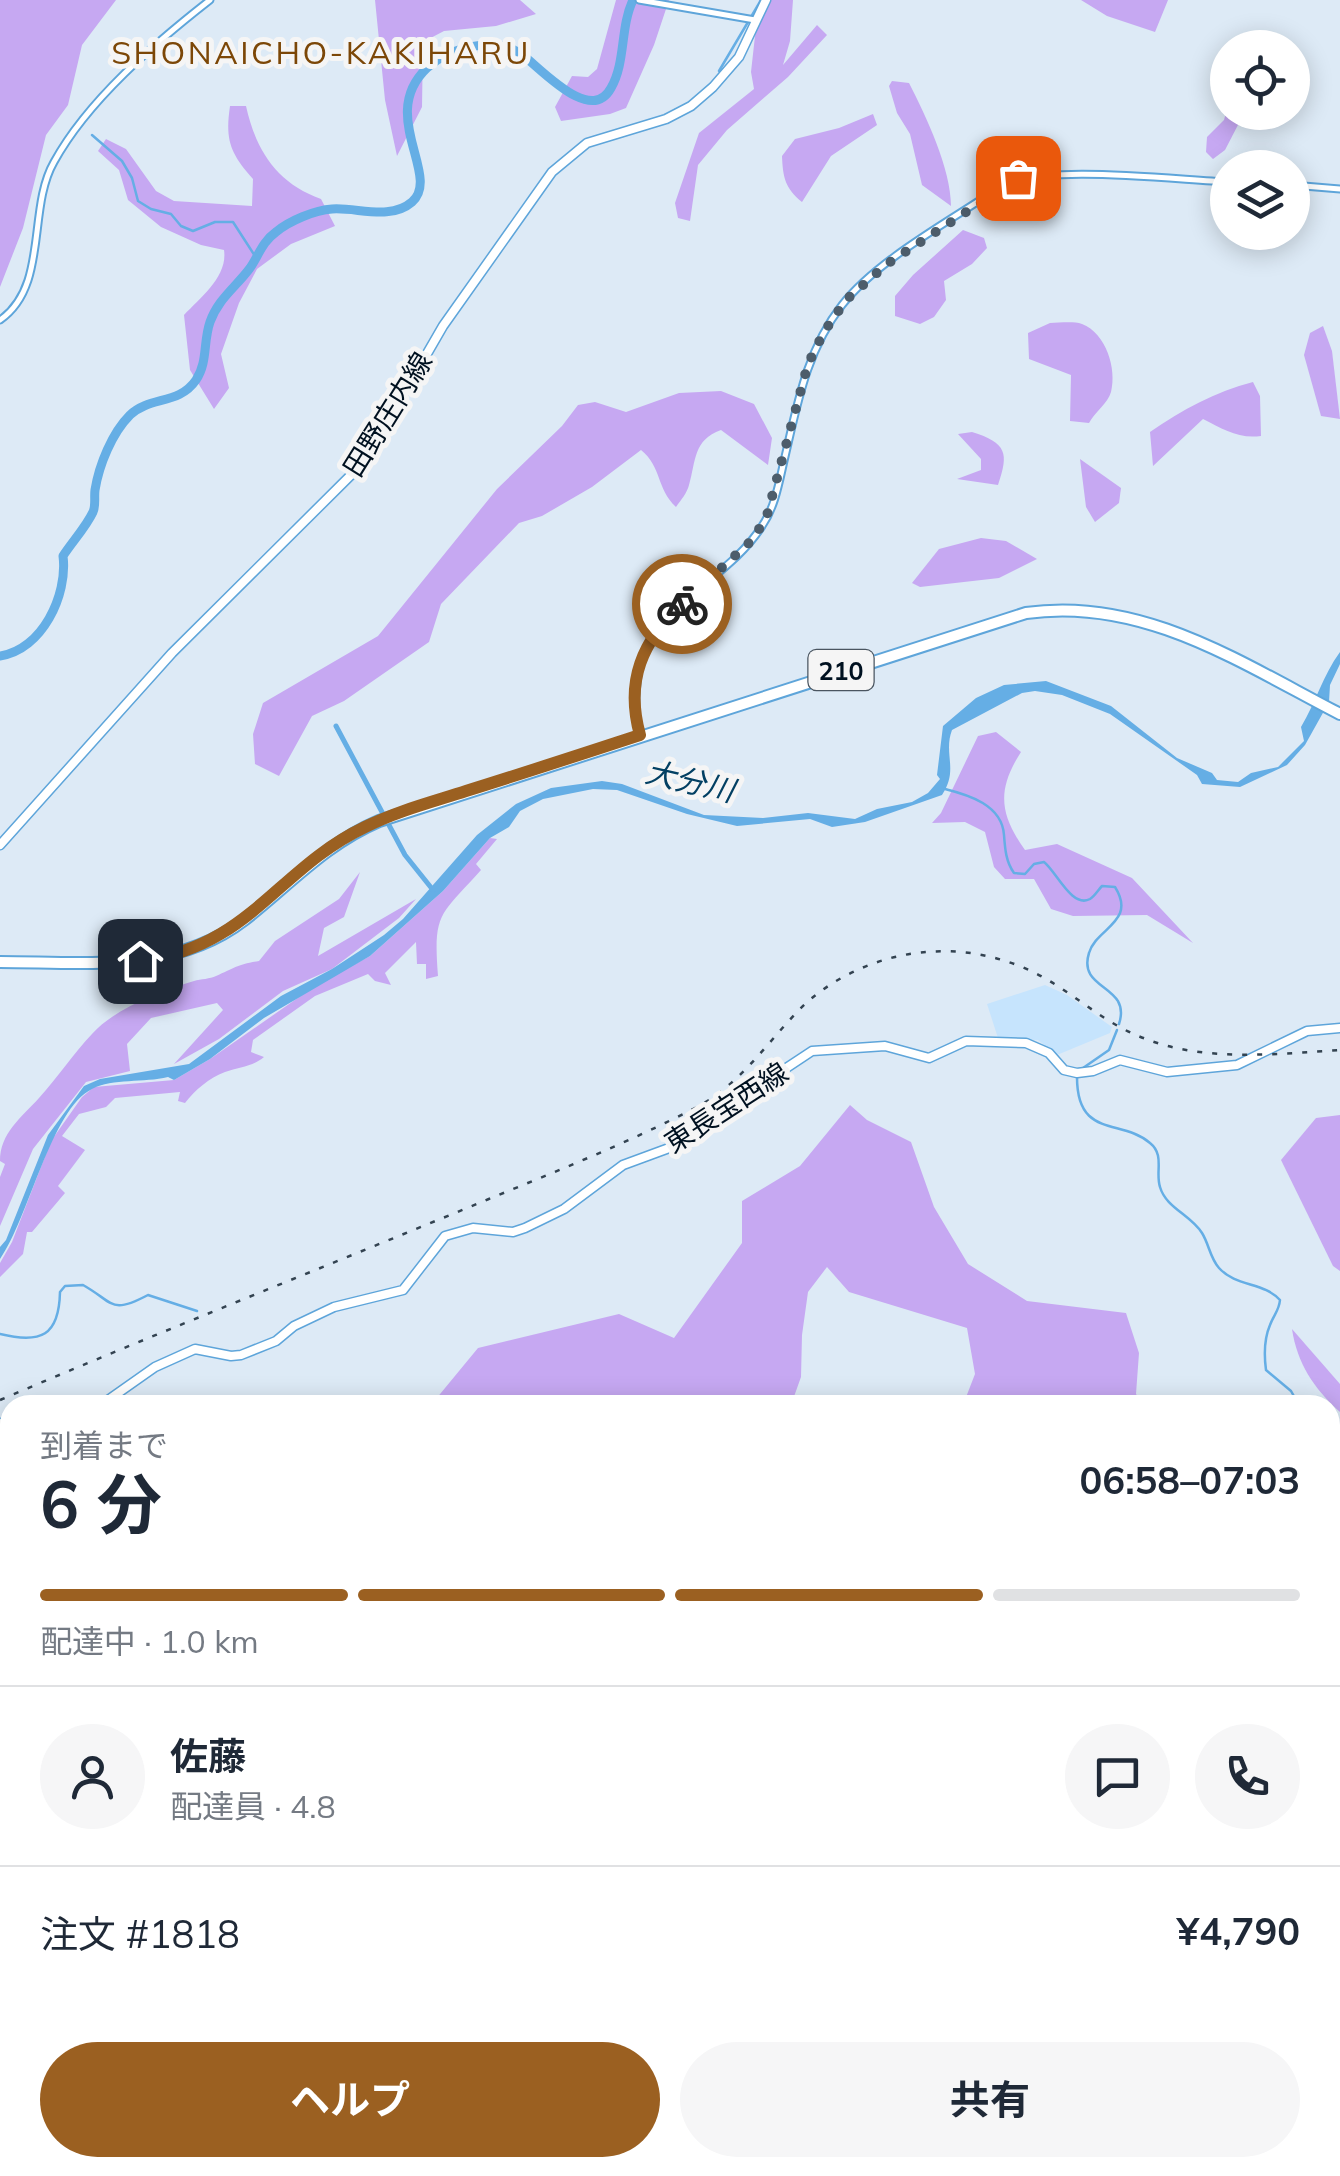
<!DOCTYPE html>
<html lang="ja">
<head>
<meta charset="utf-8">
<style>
  :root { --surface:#fff; --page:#f6f6f7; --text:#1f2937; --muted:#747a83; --line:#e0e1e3; --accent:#9b6021 }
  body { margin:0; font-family:Mulish,"Noto Sans JP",sans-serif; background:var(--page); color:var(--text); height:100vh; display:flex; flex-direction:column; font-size:38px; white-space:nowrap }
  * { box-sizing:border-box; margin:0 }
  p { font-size:32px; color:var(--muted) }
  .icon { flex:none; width:55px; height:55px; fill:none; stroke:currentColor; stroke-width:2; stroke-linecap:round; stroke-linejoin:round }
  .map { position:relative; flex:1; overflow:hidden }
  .drawer { position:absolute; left:0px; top:1395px; width:1340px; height:782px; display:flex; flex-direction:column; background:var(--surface); border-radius:30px 30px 0 0; box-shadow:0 5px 25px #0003 }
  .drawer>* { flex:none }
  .tools { position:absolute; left:1210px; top:30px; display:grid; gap:20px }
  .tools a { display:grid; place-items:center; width:100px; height:100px; border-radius:50%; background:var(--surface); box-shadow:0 5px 25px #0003; font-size:50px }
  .pin { position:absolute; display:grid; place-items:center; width:85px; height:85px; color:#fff; margin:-42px; border-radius:20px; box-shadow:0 5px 15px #0006 }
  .courier { position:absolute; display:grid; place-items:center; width:100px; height:100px; margin:-50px; border:8px solid #9b6021; border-radius:50%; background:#fff; color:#222; box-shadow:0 2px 12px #0007 }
  .summary em { font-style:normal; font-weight:700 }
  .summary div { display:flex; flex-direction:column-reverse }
  .summary { display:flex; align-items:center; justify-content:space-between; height:170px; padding:0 40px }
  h1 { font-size:65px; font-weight:700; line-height:75px }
  .bar { display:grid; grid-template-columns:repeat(4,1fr); gap:15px 10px; align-content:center; height:120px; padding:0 40px }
  .bar i { height:12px; border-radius:8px; background:var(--line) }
  .bar .selected { background:var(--accent) }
  .bar p { grid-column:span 4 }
  .line { display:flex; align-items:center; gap:25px; padding:0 40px; border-top:2px solid var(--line) }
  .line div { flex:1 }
  .round { display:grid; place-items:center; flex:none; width:105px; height:105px; border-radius:52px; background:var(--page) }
  .primary-button { display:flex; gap:20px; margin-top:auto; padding:20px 40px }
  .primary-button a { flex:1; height:115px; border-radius:60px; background:var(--accent); color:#fff; font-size:40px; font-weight:700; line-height:115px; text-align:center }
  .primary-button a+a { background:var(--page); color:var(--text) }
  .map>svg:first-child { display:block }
  .built { fill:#c6e4fd }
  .forest { fill:#c6a8f2 }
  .water { fill:#65aee5 }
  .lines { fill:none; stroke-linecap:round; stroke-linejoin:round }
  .stream { stroke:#65aee5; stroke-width:2.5 }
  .canal { stroke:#65aee5; stroke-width:5 }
  .river { stroke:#65aee5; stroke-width:9 }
  .minor-casing { stroke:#5ea5da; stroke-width:9 }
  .major-casing { stroke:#5ea5da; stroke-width:11 }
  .highway-casing { stroke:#5ea5da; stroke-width:14 }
  .minor { stroke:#fff; stroke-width:5 }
  .major { stroke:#fff; stroke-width:8 }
  .highway { stroke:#fff; stroke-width:10 }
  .rail { stroke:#334351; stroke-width:2.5; stroke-dasharray:5 10; stroke-linecap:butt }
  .done { stroke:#4d5d6b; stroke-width:10; stroke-dasharray:0 18 }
  .route { stroke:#9b6021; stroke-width:12 }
  .labels { text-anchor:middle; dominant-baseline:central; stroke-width:10; stroke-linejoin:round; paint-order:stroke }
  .shield { fill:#f5f5f5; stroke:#4a5560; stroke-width:2.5 }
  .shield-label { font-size:25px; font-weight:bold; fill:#001120 }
  .street-label { font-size:28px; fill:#001120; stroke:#f5f5f5 }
  .water-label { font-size:30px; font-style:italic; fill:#034063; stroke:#f5f5f5 }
  .quarter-label { font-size:32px; letter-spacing:2.5px; fill:#7c4707; stroke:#f5f5f5 }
</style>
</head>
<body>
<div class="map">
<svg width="1340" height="2176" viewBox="0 0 1340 2176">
  <rect width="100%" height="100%" fill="#ddeaf6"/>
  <!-- built -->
  <polygon class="built" points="1045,985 1067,995 1112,1027 1110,1033 1057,1055 1038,1040 998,1038 987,1004"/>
  <!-- forest -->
  <g class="forest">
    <polygon points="0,0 116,0 82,45 68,105 46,135 23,228 0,287"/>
    <polygon points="375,0 520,0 536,14 496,26 444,31 423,42 422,107 397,156 385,100"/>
    <polygon points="616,0 669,0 654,45 626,108 610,114 561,121 555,107 572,76 588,77 597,69"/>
    <polygon points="759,0 793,0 790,41 783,65 817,25 827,35 788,77 727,130 698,165 690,221 678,218 675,203 699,133 754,89 751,72"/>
    <polygon points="1081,0 1168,0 1155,32 1107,16"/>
    <path d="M892,81L909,83C926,116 951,169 951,206L922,185L910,134L897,113L889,86Z"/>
    <path d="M230,106H246C256,151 277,183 321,199L335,226L291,244L257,269L239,303L221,354L229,388L214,409L190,370L184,315C201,297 228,276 224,250L201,245L161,227L128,200L119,170L98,151L106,139L126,149L156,191L174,201L252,206L253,179C230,153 225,140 230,106Z"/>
    <polygon points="1227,109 1228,112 1235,113 1239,123 1225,150 1213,159 1206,152 1207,137 1224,120"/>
    <path d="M873,114L877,125L831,156L802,202C785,188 783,178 782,156L795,139L839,128Z"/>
    <polygon points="963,230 984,238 987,248 972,264 944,281 946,300 934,317 920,324 895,316 895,296 913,275"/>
    <path d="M1050,323C1059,323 1073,321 1082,324C1106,333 1117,369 1111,392C1108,403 1095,412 1089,423L1070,421L1071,375L1029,359L1028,333Z"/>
    <polygon points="1323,326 1332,351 1340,419 1321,416 1304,355 1310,333"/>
    <path d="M1253,382L1260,396L1261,436C1238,439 1223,429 1203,419L1153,466L1150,432C1183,409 1215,392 1253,382Z"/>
    <path d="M721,391L754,404L772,438L768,465L721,430C693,440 696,461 689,485C687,493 681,500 676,507C656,488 662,467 641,450L592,487L542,516L519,523L441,604L429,642L344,701L312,716L279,776L255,764L253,734L263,703L378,636L497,489L562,426L578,405L595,402L626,412L679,393Z"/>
    <path d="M972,432C1007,443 1009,453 998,485L957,479L981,470V459L958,434Z"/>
    <polygon points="1080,459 1121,488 1119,503 1095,522 1086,507"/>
    <polygon points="981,538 1006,541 1037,559 999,578 920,587 912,583 939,549"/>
    <path d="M996,732L1021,752C997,789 999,814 1025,850L1057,844L1132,878L1193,943L1147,915L1073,916L1051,909L1034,879H1005L994,867L985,832L965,822L932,823L941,813L978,736Z"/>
    <path d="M490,838L497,839L476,864L481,870C440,916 433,912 438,976L426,979V964H417L416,942L385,973L391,985L375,981L368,974L315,996L253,1040L251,1052L264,1057C252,1067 239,1067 225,1072C209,1078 195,1090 185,1103L178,1101L180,1092L115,1098L106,1107L79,1114L62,1136L85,1150L58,1186L65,1193L32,1232H27L23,1254L0,1277V1263L12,1242L51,1141L82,1097L94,1087L174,1080L210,1059L315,986L370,956L443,891Z"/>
    <path d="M360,872L344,917L324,928L318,956L416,899L399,918L332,969L283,991L219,1039L174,1064L223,1010L217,1003L151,1018L127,1044L130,1071L86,1082L33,1149L0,1226V1177L5,1164L0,1161C0,1133 21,1118 39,1098C58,1077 74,1053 92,1034C115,1008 162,991 194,981C201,979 210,979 216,976C234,968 238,964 259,961L275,941L339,899Z"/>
    <polygon points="850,1105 867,1120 911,1142 934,1207 968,1264 1027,1301 1126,1313 1139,1353 1136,1394 1143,1405 963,1405 975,1374 967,1328 849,1292 827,1267 808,1292 802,1335 801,1377 791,1405 431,1405 478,1348 619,1314 674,1338 742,1243 742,1201 800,1166"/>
    <polygon points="1340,1115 1340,1271 1333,1266 1281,1160 1316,1118"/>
    <path d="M1292,1329L1340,1384V1412C1314,1389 1297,1363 1292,1329Z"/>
    <polygon points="10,1603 10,1850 0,1843 0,1608"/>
    <polygon points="0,1990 10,1994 10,2168 156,2168 160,2176 0,2176"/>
    <polygon points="1060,2168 1144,2168 1194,2176 1072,2176"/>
  </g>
  <!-- water -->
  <path class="water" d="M1340,652V664L1330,685L1329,702L1305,745L1287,765L1240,787L1202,784L1197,775L1110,714L1062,695L1035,691L1022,693L952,730C943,754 959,770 942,795L865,822L832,827L810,819L737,826L687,814L617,790L593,789L543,799L520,811L509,827L490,838L443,891L370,956L264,1018L210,1059L174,1080L168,1077C144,1083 113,1078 92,1089C51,1109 29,1218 0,1259V1247L6,1240L48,1135L84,1086L100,1079L189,1064L281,996L332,969L384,935L403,919L477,835L516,804L551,788L602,781L622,784L704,815L763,818L808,813L855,819L877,809L912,802L928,793L940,779L937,775L943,726L976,698L1004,685L1046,681L1111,706L1177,758L1212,773L1217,780L1238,782L1251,773L1278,767L1304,741L1301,727C1316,702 1323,675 1340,652Z"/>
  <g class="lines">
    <!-- stream -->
    <g class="stream">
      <polyline points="719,71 761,0"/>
      <polyline points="92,135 122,161 132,178 138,201 151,209 171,214 181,226 193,231 215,222 233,222 255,256"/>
      <path d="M945,789C969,795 1002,805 1004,835C1005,849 1006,862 1014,873L1025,874L1034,864L1044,862C1056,871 1072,909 1090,899C1095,896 1098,890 1102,886L1115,887C1137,922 1096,928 1089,953C1077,991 1132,984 1119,1024"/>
      <polyline points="1083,1068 1109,1050 1117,1030"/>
      <path d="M1077,1077C1077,1139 1121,1118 1150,1143C1165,1155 1155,1172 1160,1187C1166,1208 1191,1215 1202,1233C1209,1244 1210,1258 1219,1268C1236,1287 1264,1282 1280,1300C1279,1311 1274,1314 1270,1325C1264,1339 1264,1355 1266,1370L1291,1391L1299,1405"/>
      <path d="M0,1334C41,1344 59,1336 60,1292L65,1286L83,1285C115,1303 110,1315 148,1295L197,1311"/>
      <polyline points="1330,1434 1340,1444"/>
      <polyline points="0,1894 5,1898 10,1914"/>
      <polyline points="250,2168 255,2176"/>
      <polyline points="792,2168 801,2176"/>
    </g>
    <!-- canal -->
    <polyline class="canal" points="336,726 405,855 433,890"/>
    <!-- river -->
    <path class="river" d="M0,656C42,650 68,595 63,556C72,542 86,527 93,512C96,506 94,497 95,490C99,465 112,433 130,415C150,396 179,405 196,380C208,362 203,342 210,322C218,299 236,287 250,268C259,255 262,242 276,232C289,221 315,210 332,209C357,207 390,221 412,202C442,176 377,115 427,68C449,48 493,36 520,53C539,66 590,126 611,88C626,62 620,27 633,0"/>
    <!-- minor casing -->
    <g class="minor-casing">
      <g id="minor">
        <polyline points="639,0 755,20"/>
        <polyline points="1292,185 1340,189"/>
        <path d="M0,320C49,286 27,209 54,162C88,100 155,43 210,0"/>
        <path d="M641,735C634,714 635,697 638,675C650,605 727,582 762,526C775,507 779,483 784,461C797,406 806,351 842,305C878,259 952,220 1000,187C1041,163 1175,180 1228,182"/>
      </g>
    </g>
    <!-- major casing -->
    <g class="major-casing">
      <g id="major">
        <polyline points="0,845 172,653 353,473 387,423 443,326 552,172 587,143 666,119 691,106 713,87 739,57 766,0"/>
        <polyline points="101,1405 155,1367 195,1349 231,1356 241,1355 276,1341 294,1326 334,1307 403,1290 445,1236 473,1228 513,1232 525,1228 564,1209 623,1165 680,1144 717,1114 812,1051 885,1046 929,1058 966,1041 1026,1043 1049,1053 1064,1070 1077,1073 1093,1071 1120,1060 1167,1072 1237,1065 1307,1031 1340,1028"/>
        <polyline points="0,1423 10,1427"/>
      </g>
    </g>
    <!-- highway casing -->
    <g class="highway-casing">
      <path id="highway" d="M0,962C83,962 174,974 244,920C289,885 325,844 379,821L1026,613C1142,596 1241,663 1340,714"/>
    </g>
    <!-- minor -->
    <use href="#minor" class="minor"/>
    <!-- major -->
    <use href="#major" class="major"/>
    <!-- highway -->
    <use href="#highway" class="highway"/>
    <!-- rail -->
    <path class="rail" d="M0,1400C155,1334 312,1272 467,1208C544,1176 622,1146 695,1108C739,1086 765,1045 799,1010C831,977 881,955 927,952C971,948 1018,960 1056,985C1086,1004 1112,1027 1146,1039C1204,1062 1278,1054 1340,1050"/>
  </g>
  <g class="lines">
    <!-- done -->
    <polyline class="done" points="682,604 750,542 766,519 808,364 824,332 846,300 887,264 1018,178"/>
    <!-- route -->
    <path class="route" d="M140,961C249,948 277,869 365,827C397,811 432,802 466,791C524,773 582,754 640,735C625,681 642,641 682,604"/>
  </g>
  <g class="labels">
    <!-- shield labels -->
    <rect class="shield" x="808.5" y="650" width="65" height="40" rx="8"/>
    <g class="shield-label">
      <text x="841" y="670">210</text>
    </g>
    <!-- street labels -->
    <g class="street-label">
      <text transform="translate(387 414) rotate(-58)">田野庄内線</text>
      <text transform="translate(726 1107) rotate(-33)">東長宝西線</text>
    </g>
    <!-- water labels -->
    <g class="water-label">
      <text transform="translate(690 781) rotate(13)">大分川</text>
    </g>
    <!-- quarter labels -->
    <g class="quarter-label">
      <text x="321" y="52">SHONAICHO-KAKIHARU</text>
    </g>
  </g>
</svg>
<div class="tools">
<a><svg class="icon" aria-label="locate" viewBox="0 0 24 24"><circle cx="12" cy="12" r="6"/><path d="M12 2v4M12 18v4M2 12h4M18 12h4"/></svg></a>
<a><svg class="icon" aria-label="layers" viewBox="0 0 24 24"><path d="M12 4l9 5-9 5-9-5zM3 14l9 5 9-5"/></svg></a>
</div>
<div class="pin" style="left:1018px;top:178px;background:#ea580c"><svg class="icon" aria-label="bag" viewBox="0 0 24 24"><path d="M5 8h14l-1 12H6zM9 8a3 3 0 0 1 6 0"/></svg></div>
<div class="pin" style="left:140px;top:961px;background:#1f2937"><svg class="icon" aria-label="home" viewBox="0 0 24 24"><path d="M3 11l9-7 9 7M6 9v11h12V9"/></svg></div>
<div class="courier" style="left:682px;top:604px"><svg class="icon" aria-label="bike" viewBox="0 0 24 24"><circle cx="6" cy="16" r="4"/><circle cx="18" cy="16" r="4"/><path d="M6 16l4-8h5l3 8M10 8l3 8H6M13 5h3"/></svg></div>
<section class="drawer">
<div class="summary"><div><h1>6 分</h1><p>到着まで</p></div><em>06:58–07:03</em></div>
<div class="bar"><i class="selected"></i><i class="selected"></i><i class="selected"></i><i></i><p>配達中 · 1.0 km</p></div>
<div class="line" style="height:180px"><a class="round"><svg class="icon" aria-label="person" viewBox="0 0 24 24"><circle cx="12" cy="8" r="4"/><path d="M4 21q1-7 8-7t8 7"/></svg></a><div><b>佐藤</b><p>配達員 · 4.8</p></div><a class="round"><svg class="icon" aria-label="chat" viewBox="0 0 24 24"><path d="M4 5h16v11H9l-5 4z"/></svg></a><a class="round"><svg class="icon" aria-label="phone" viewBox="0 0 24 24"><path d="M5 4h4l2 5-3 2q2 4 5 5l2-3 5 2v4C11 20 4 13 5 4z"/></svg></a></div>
<div class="line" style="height:130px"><div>注文 #1818</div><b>¥4,790</b></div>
<div class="primary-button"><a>ヘルプ</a><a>共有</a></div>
</section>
</div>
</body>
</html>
